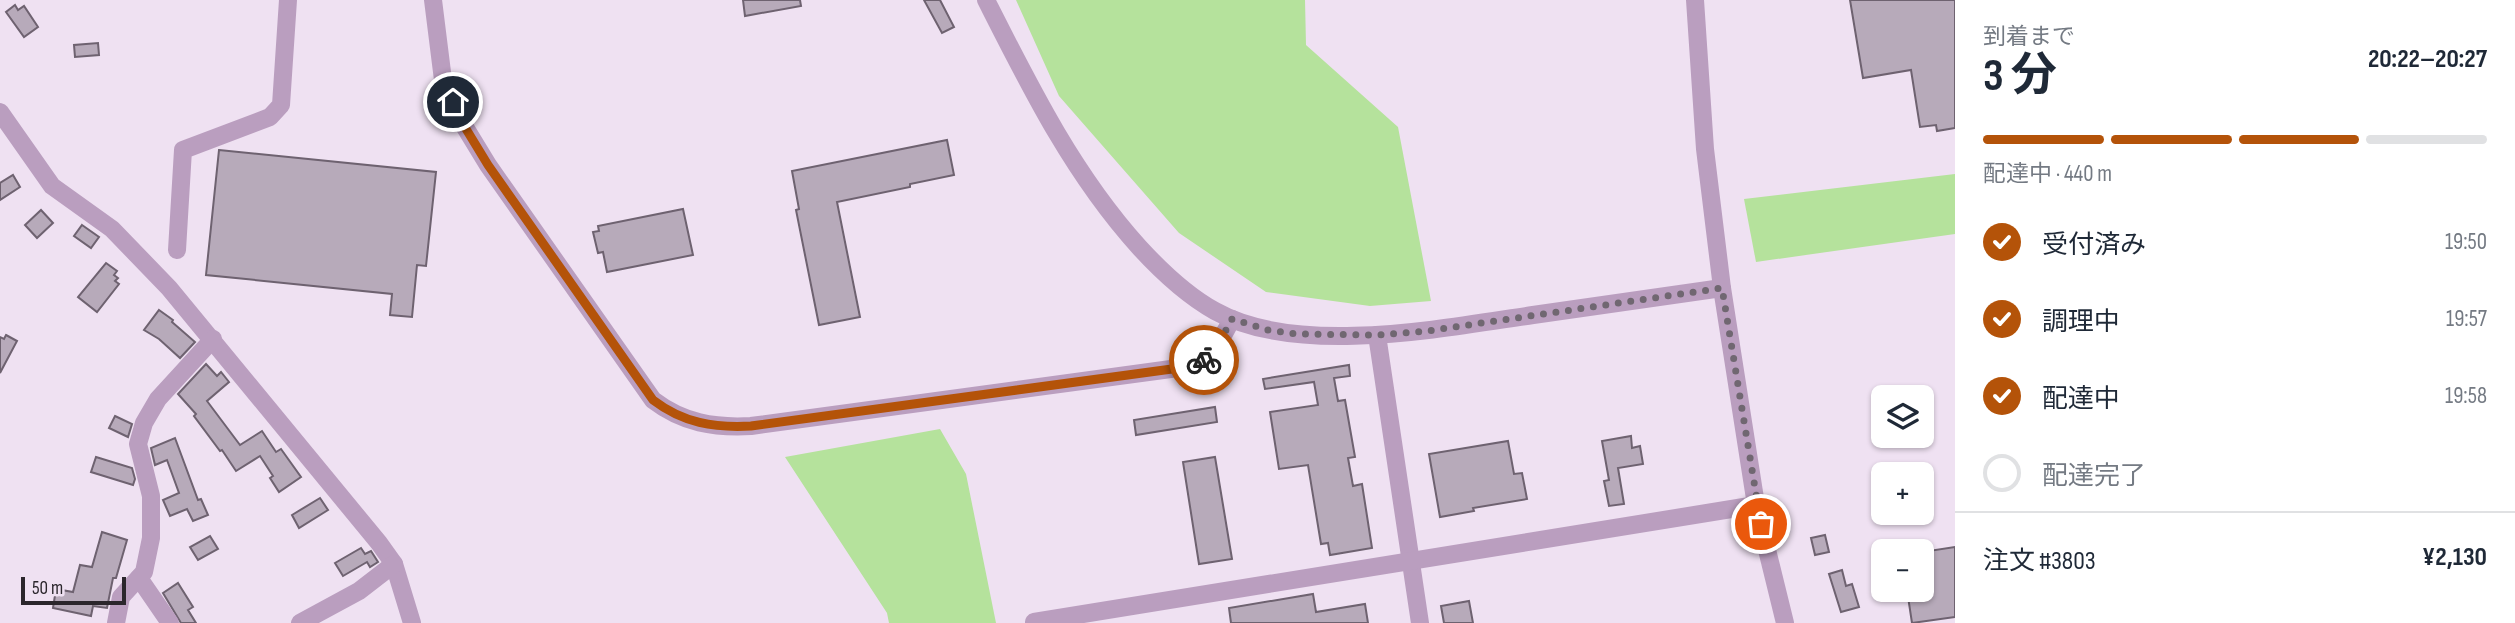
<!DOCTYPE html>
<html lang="ja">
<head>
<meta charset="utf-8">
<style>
  :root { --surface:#fff; --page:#f2f2f3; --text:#1f2937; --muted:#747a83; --line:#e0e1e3; --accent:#b45309 }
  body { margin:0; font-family:"Sofia Sans Condensed","Noto Sans JP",sans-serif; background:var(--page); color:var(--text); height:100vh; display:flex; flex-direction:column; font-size:26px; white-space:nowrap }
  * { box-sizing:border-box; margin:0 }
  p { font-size:23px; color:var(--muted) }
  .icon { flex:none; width:38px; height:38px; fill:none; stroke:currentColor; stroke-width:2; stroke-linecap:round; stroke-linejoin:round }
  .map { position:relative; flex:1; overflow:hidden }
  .sheet { display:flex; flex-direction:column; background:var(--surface); width:560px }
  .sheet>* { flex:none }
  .tools { position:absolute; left:1871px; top:385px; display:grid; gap:14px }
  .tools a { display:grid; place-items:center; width:63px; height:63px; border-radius:10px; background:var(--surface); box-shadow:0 2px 5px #0004; font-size:35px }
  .scale { position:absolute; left:21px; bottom:18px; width:105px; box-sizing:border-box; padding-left:7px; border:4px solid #2b262c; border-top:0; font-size:19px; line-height:24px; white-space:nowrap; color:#2b262c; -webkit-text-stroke:5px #efe1f2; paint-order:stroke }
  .pin { position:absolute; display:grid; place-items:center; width:60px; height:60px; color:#fff; margin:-30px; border:4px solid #fff; border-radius:50%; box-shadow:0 2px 7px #0007 }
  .courier { position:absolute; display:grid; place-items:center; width:70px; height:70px; margin:-35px; border:5px solid #b45309; border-radius:50%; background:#fff; color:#222; box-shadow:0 2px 9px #0007 }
  .overview em { font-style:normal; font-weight:700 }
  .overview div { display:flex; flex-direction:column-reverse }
  .overview { display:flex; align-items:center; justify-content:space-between; height:119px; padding:0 28px }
  h1 { font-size:46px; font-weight:700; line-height:52px }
  .bar { display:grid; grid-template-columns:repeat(4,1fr); gap:10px 7px; align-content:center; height:84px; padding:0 28px }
  .bar i { height:9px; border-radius:5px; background:var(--line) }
  .bar .current { background:var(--accent) }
  .bar p { grid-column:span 4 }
  .line { display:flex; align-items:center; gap:18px; padding:0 28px; border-top:2px solid var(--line) }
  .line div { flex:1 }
  ol { padding:0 28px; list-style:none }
  li { display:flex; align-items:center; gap:21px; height:77px }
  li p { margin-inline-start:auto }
  li .icon { padding:7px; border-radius:50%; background:var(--accent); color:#fff; stroke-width:4 }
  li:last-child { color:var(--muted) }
  li i { width:38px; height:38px; border:4px solid var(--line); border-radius:50% }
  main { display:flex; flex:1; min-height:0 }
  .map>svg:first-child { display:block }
  .green { fill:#b5e29c }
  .building { fill:#b7aaba; stroke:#6e6270; stroke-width:2 }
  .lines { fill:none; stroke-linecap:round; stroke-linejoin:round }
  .minor { stroke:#ba9ebf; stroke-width:18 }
  .done { stroke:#706771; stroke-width:7; stroke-dasharray:0 12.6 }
  .route { stroke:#b45309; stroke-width:9 }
</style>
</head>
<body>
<main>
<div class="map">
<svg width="1955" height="623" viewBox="0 0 1955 623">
  <rect width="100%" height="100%" fill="#efe1f2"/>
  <!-- green -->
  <g class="green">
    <polygon points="1016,0 1305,0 1306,45 1398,127 1431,301 1370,306 1266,292 1179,233 1059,96"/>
    <polygon points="1955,174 1955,234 1756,262 1744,199"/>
    <polygon points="940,429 966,474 996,623 889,623 887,613 785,457"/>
  </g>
  <!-- building -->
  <g class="building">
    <polygon points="743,0 800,0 801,6 745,16"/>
    <polygon points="924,0 940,0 954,27 942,33"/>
    <polygon points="1850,0 1955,0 1955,128 1937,131 1936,125 1920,127 1911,70 1863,78"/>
    <polygon points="15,5 18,10 24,6 38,27 24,37 6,12"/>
    <polygon points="98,43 99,55 75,57 74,45"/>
    <polygon points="947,140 954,175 910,184 910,187 837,202 860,317 819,325 796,210 799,209 792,171"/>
    <polygon points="219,150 436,172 426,266 417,265 412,317 390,315 392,294 206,275"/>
    <polygon points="13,175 20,187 0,200 0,183"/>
    <polygon points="683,209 693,255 607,272 603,252 598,253 593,232 599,231 598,226"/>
    <polygon points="41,210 53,223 37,238 25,225"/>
    <polygon points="82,225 99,237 91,248 74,236"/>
    <polygon points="106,263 117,271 114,275 118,278 115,281 119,284 97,312 78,297"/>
    <polygon points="159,310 173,320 172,322 195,342 180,358 159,339 144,330"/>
    <polygon points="6,335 17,341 0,373 0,337 4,339"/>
    <polygon points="206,364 217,376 221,372 229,382 207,401 240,445 262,431 276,452 281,449 301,477 279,492 270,478 273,476 260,456 236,471 222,450 220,451 194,416 196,414 178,394"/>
    <polygon points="1349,365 1350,376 1334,378 1338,401 1345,400 1355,457 1348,458 1353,486 1362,484 1372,548 1330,555 1328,543 1321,544 1308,465 1279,469 1270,412 1318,405 1314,382 1265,389 1263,379"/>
    <polygon points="1215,407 1217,422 1136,435 1134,420"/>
    <polygon points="115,416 132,424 128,437 109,428"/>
    <polygon points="1631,436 1632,448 1640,446 1643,464 1618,468 1624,504 1609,506 1604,481 1609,480 1602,441"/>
    <polygon points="175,438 198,500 201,499 208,515 193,521 187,509 170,516 163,500 179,493 167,460 155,465 151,448"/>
    <polygon points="1508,441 1514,474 1522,473 1527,499 1473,508 1474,511 1440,517 1429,454"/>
    <polygon points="96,457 132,468 135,479 133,485 91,472"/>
    <polygon points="1215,457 1232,559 1199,564 1183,462"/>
    <polygon points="320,498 328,510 299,528 292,515"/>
    <polygon points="102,532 127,540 116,578 113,578 107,608 93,606 91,616 53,608 56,589 73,592 80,565 92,567"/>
    <polygon points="1825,535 1829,552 1815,555 1811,538"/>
    <polygon points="210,536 218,549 198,560 190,547"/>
    <polygon points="1955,547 1955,617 1912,623 1907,590 1922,590 1922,552"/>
    <polygon points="361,548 365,554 371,551 378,562 370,567 367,562 343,576 335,563"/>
    <polygon points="1842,570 1846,586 1852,584 1859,607 1841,612 1829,574"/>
    <polygon points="178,583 193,607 188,610 196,623 181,623 163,593"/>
    <polygon points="1313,594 1316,612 1365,604 1368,623 1231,623 1229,608"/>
    <polygon points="1469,601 1473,623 1444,623 1441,606"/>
  </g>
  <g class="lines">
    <!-- minor -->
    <g class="minor">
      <path d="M433,0L443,80L463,124L488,165L653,400C683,423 714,428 751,426L1193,366L1213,354L1232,319"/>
      <path d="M986,0C1030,87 1073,174 1139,247C1161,271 1186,295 1215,311C1297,357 1444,328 1533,315C1596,306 1659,297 1722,288"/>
      <polyline points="1695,0 1705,149 1722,288 1756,505 1785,623"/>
      <polyline points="0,112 52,186 112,229 169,288 379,543 394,564 412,623"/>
      <polyline points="177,250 183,150 270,117 281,105 288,0"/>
      <polyline points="1377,335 1420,623"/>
      <polyline points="139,578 170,623"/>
      <polyline points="1034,622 1756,505"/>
      <polyline points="116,623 121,597 144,572 151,538 151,496 138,444 144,423 158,399 213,339"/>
      <polyline points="300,623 359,591 394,564"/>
    </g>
  </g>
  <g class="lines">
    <!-- done -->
    <polyline class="done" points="1204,360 1213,354 1232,319 1268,330 1297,334 1377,335 1427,331 1722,288 1761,524"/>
    <!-- route -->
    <path class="route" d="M453,102L463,124L488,165L653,400C683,423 714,428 751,426L1194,366L1204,360"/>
  </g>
</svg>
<div class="tools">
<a><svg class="icon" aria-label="layers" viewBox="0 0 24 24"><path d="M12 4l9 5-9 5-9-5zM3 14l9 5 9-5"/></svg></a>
<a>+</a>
<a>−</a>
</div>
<div class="scale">50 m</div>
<div class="pin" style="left:1761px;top:524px;background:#ea580c"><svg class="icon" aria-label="bag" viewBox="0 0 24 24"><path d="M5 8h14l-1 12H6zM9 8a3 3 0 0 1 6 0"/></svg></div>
<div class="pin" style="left:453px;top:102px;background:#1f2937"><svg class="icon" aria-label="home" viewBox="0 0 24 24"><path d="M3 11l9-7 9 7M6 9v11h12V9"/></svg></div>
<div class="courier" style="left:1204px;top:360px"><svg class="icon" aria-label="bike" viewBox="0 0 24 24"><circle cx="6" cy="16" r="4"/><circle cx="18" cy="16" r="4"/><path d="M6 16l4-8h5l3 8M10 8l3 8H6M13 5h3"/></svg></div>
</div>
<section class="sheet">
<div class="overview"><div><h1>3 分</h1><p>到着まで</p></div><em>20:22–20:27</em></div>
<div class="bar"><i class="current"></i><i class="current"></i><i class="current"></i><i></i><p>配達中 · 440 m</p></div>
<ol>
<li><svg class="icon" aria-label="check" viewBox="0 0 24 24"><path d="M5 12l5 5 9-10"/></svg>受付済み<p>19:50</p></li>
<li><svg class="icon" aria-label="check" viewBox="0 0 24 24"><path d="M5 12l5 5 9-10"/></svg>調理中<p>19:57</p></li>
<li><svg class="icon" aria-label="check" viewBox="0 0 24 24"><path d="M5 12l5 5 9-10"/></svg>配達中<p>19:58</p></li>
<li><i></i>配達完了</li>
</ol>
<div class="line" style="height:91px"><div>注文 #3803</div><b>¥2,130</b></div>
</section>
</main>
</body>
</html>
